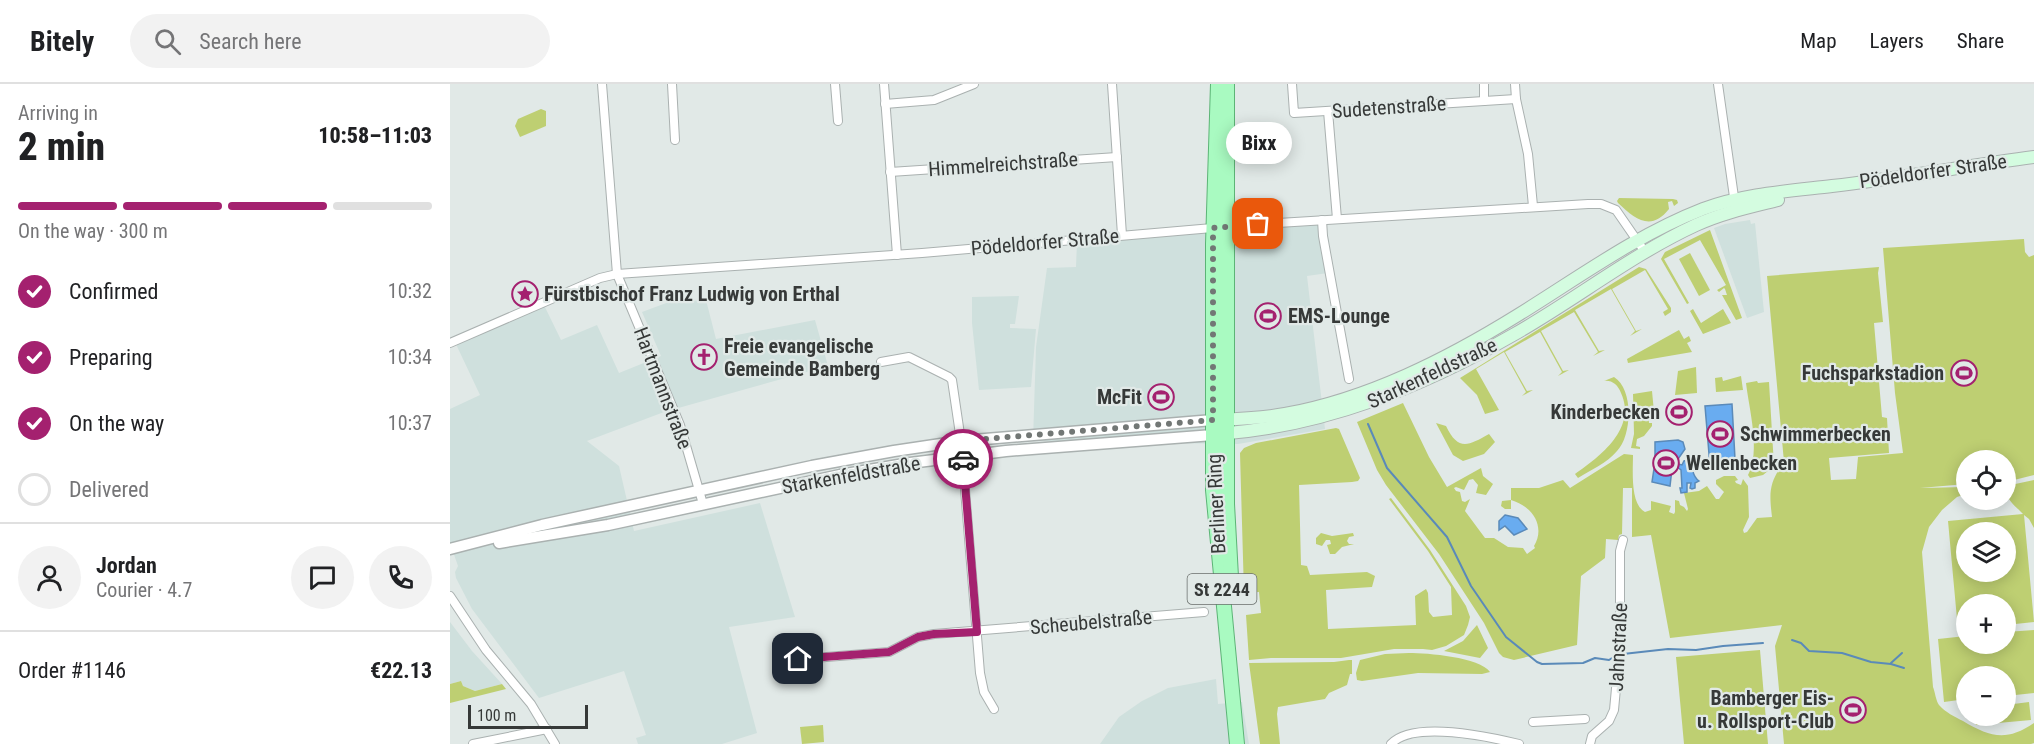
<!DOCTYPE html>
<html lang="en">
<head>
<meta charset="utf-8">
<style>
  :root { --surface:#fff; --page:#f2f2f2; --text:#202124; --muted:#757577; --line:#e0e0e0; --accent:#a4216f }
  body { margin:0; font-family:"Roboto Condensed",sans-serif; background:var(--page); color:var(--text); height:100vh; display:flex; flex-direction:column; font-size:22px; white-space:nowrap }
  * { box-sizing:border-box; margin:0 }
  p { font-size:20px; color:var(--muted) }
  .icon { flex:none; width:33px; height:33px; fill:none; stroke:currentColor; stroke-width:2; stroke-linecap:round; stroke-linejoin:round }
  .map { position:relative; flex:1; overflow:hidden }
  .side { display:flex; flex-direction:column; background:var(--surface); width:450px }
  .side>* { flex:none }
  .fabs { position:absolute; left:1506px; top:366px; display:grid; gap:12px }
  .fabs a { display:grid; place-items:center; width:60px; height:60px; border-radius:50%; background:var(--surface); box-shadow:0 3px 15px #0003; font-size:30px }
  .scale { position:absolute; left:18px; bottom:15px; width:120px; box-sizing:border-box; padding-left:6px; border:3px solid #363938; border-top:0; font-size:16px; line-height:21px; white-space:nowrap; color:#363938; -webkit-text-stroke:4px #e1e9e7; paint-order:stroke }
  .pin { position:absolute; display:grid; place-items:center; width:51px; height:51px; color:#fff; margin:-26px; border-radius:12px; box-shadow:0 3px 9px #0006 }
  .courier { position:absolute; display:grid; place-items:center; width:60px; height:60px; margin:-30px; border:4px solid #a4216f; border-radius:50%; background:#fff; color:#222; box-shadow:0 2px 8px #0007 }
  .bubble { position:absolute; height:42px; border-radius:21px; background:var(--surface); box-shadow:0 3px 15px #0003; font-size:20px; font-weight:800; line-height:42px; text-align:center }
  .overview em { font-style:normal; font-weight:800 }
  .overview div { display:flex; flex-direction:column-reverse }
  .overview { display:flex; align-items:center; justify-content:space-between; height:102px; padding:0 18px }
  h1 { font-size:39px; font-weight:800; line-height:45px }
  .bar { display:grid; grid-template-columns:repeat(4,1fr); gap:9px 6px; align-content:center; height:72px; padding:0 18px }
  .bar i { height:8px; border-radius:4px; background:var(--line) }
  .bar .selected { background:var(--accent) }
  .bar p { grid-column:span 4 }
  .line { display:flex; align-items:center; gap:15px; padding:0 18px; border-top:2px solid var(--line) }
  .line div { flex:1 }
  .round { display:grid; place-items:center; flex:none; width:63px; height:63px; border-radius:32px; background:var(--page) }
  ol { padding:0 18px; list-style:none }
  li { display:flex; align-items:center; gap:18px; height:66px }
  li p { margin-inline-start:auto }
  li .icon { padding:6px; border-radius:50%; background:var(--accent); color:#fff; stroke-width:4 }
  li:last-child { color:var(--muted) }
  li i { width:33px; height:33px; border:3px solid var(--line); border-radius:50% }
  header { display:flex; align-items:center; gap:36px; box-sizing:border-box; height:84px; padding:0 30px; background:var(--surface); border-bottom:2px solid var(--line) }
  header strong { font-size:28px }
  nav { display:flex; gap:33px; margin-inline-start:auto; font-size:21px }
  .search { width:420px; height:54px; background:var(--page); display:flex; align-items:center; gap:15px; box-sizing:border-box; padding:0 21px; border-radius:33px; color:var(--muted); font-size:22px }
  main { display:flex; flex:1; min-height:0 }
  .map>svg:first-child { display:block }
  .built { fill:#cfe0dd }
  .green { fill:#becf72; fill-rule:evenodd }
  .water { fill:#69acf0; stroke:#5a8ab9; stroke-width:1.5 }
  .lines { fill:none; stroke-linecap:round; stroke-linejoin:round }
  .stream { stroke:#5a8ab9; stroke-width:2 }
  .minor-casing { stroke:#aab1b0; stroke-width:10 }
  .tertiary-casing { stroke:#aab1b0; stroke-width:13 }
  .secondary-casing { stroke:#aab1b0; stroke-width:14 }
  .primary-casing { stroke:#5cb476; stroke-width:16 }
  .minor { stroke:#fff; stroke-width:8 }
  .tertiary { stroke:#fff; stroke-width:10 }
  .secondary { stroke:#d4fce0; stroke-width:12 }
  .primary { stroke:#a9fac1; stroke-width:14 }
  .done { stroke:#727775; stroke-width:6; stroke-dasharray:0 10.8 }
  .route { stroke:#a4216f; stroke-width:8 }
  .labels { text-anchor:middle; dominant-baseline:central; stroke-width:4.5; stroke-linejoin:round; paint-order:stroke }
  .shield { fill:#e1e9e7; stroke:#696e6c; stroke-width:1.5 }
  .shield-label { font-size:18px; font-weight:bold; fill:#363938 }
  .street-label { font-size:20px; fill:#363938; stroke:#e1e9e7 }
  .poi-label { font-size:20px; font-weight:bold; fill:#363938; stroke:#e1e9e7; text-anchor:start }
</style>
</head>
<body>
<header>
<strong>Bitely</strong>
<div class="search"><svg class="icon" aria-label="search" viewBox="0 0 24 24"><circle cx="10" cy="10" r="6"/><path d="M15 15l6 6"/></svg>Search here</div>
<nav><a>Map</a><a>Layers</a><a>Share</a></nav>
</header>
<main>
<section class="side">
<div class="overview"><div><h1>2 min</h1><p>Arriving in</p></div><em>10:58–11:03</em></div>
<div class="bar"><i class="selected"></i><i class="selected"></i><i class="selected"></i><i></i><p>On the way · 300 m</p></div>
<ol>
<li><svg class="icon" aria-label="check" viewBox="0 0 24 24"><path d="M5 12l5 5 9-10"/></svg>Confirmed<p>10:32</p></li>
<li><svg class="icon" aria-label="check" viewBox="0 0 24 24"><path d="M5 12l5 5 9-10"/></svg>Preparing<p>10:34</p></li>
<li><svg class="icon" aria-label="check" viewBox="0 0 24 24"><path d="M5 12l5 5 9-10"/></svg>On the way<p>10:37</p></li>
<li><i></i>Delivered</li>
</ol>
<div class="line" style="height:108px"><a class="round"><svg class="icon" aria-label="person" viewBox="0 0 24 24"><circle cx="12" cy="8" r="4"/><path d="M4 21q1-7 8-7t8 7"/></svg></a><div><b>Jordan</b><p>Courier · 4.7</p></div><a class="round"><svg class="icon" aria-label="chat" viewBox="0 0 24 24"><path d="M4 5h16v11H9l-5 4z"/></svg></a><a class="round"><svg class="icon" aria-label="phone" viewBox="0 0 24 24"><path d="M5 4h4l2 5-3 2q2 4 5 5l2-3 5 2v4C11 20 4 13 5 4z"/></svg></a></div>
<div class="line" style="height:78px"><div>Order #1146</div><b>€22.13</b></div>
</section>
<div class="map">
<svg width="1584" height="660" viewBox="0 0 1584 660">
  <rect width="100%" height="100%" fill="#e1e9e7"/>
  <!-- built -->
  <g class="built">
    <polygon points="1300,136 1301,140 1305,139 1314,228 1297,234 1264,144 1275,140"/>
    <polygon points="871,138 878,189 857,192 875,345 788,360 583,357 586,263 597,184 626,183 627,157"/>
    <polygon points="569,212 565,240 560,240 560,244 586,245 581,303 529,306 522,239 522,213"/>
    <polygon points="256,216 266,255 365,236 378,282 214,328 137,357 169,382 184,447 310,419 345,533 279,543 307,649 272,660 188,660 186,654 196,651 174,587 89,614 22,525 6,494 5,488 8,482 0,459 0,325 30,311 4,256 92,217 111,256 147,241 169,289 211,272 192,228 219,218"/>
    <polygon points="0,538 22,567 52,600 25,607 13,602 11,597 0,600"/>
    <polygon points="766,595 768,620 792,618 799,660 650,660 669,633 692,617 718,604"/>
  </g>
  <!-- green -->
  <g class="green">
    <polygon points="91,25 96,27 96,42 70,53 65,42 68,35"/>
    <path d="M1169,114L1223,115L1227,116L1228,119L1224,122L1222,117L1218,118L1219,125C1201,148 1185,135 1168,119L1167,117Z"/>
    <polygon points="1260,146 1292,234 1286,236 1272,211 1277,211 1275,205 1274,204 1269,208 1267,206 1276,201 1250,156 1214,175 1239,219 1237,220 1211,175 1215,168"/>
    <path d="M1574,155L1575,168L1579,173L1584,171V391L1556,398V376H1516V400L1470,404L1516,403V410L1507,413L1492,426L1479,443L1472,468L1483,603C1485,608 1486,617 1489,621C1495,628 1505,633 1513,637C1540,653 1556,658 1584,639V659L1581,660H1334L1325,562L1332,541L1220,554L1201,451L1182,453V404H1173L1172,450L1169,451L1168,456L1156,455L1155,474L1131,492L1127,561L1064,576L1053,573L1049,569L1034,539L989,470L936,401L927,386L907,338L953,319L979,373L997,403L1031,384L1033,392L1043,400L1036,411L1026,409L1028,401L1023,395L1019,396L1014,406L1006,403L1004,404L1006,407L1010,408L1012,417L1015,418L1020,415L1015,427L1035,454H1044L1058,463L1073,464L1077,470L1085,464L1084,462C1096,442 1082,422 1061,416V425H1055L1051,422L1052,417L1061,416V404H1089L1113,396L1120,404L1174,370L1183,371C1183,387 1180,420 1195,428L1201,426V417L1221,422L1219,428L1224,430L1225,428V416L1229,417L1230,421L1234,423L1237,427L1238,425L1234,409L1249,407L1257,402L1266,415H1269L1274,408L1266,400V396L1274,392H1285L1288,396L1285,397L1286,399L1291,401L1293,395L1298,402L1299,433L1293,446L1294,449L1297,448L1307,434L1322,433C1319,408 1319,399 1334,378L1317,192L1429,183L1428,189L1433,238L1424,239L1432,333L1437,334L1439,369L1379,374L1381,396L1406,395L1408,373L1453,369L1445,309L1433,164Z"/>
    <polygon points="1240,169 1260,206 1249,212 1229,175"/>
    <polygon points="1189,183 1196,185 1221,224 1221,228 1215,232 1213,228 1218,225 1195,186 1162,205 1186,247 1192,245 1180,252 1185,247 1161,205 1125,226 1149,267 1155,266 1143,272 1148,268 1124,228 1091,247 1113,287 1119,286 1108,292 1112,288 1090,248 1055,268 1077,307 1083,306 1072,312 1076,308 1054,268 1026,285 1049,326 1035,330 1027,311 1010,294"/>
    <polygon points="1243,225 1251,239 1273,225 1281,239 1253,250 1240,227"/>
    <polygon points="1229,246 1234,255 1239,252 1241,257 1237,259 1242,268 1178,279 1177,275"/>
    <polygon points="1246,283 1247,309 1225,311 1228,287"/>
    <polygon points="1291,292 1293,306 1266,308 1265,294 1272,293 1273,297"/>
    <path d="M1164,293C1184,305 1182,352 1167,367C1157,379 1141,386 1128,394L1125,390C1151,372 1187,344 1171,309C1168,301 1162,296 1154,297Z"/>
    <path d="M1307,297L1308,299L1319,298L1324,382L1313,391L1300,394L1298,391C1311,368 1299,325 1296,299Z"/>
    <polygon points="1202,307 1204,328 1198,329 1199,339 1202,339 1202,342 1194,352 1187,355 1186,362 1190,363 1190,365 1181,364 1184,350 1183,310"/>
    <path d="M986,339L996,342C1008,367 1018,362 1039,350L1045,358L1034,370L1013,377L1003,371Z"/>
    <polygon points="886,344 889,345 910,394 908,397 902,398 849,401 851,481 857,482 860,491 917,488 925,492 922,503 876,506 878,545 966,541 965,512 976,505 978,509 979,528 983,533 1002,531 1001,503 978,467 939,415 941,414 980,466 1016,522 1020,533 1018,541 1014,551 996,562 982,566 973,565 944,565 891,574 821,574 799,576 796,531 811,529 809,508 794,509 790,369 794,364 806,359"/>
    <path d="M1584,396V444L1579,435L1574,431L1584,538L1556,541V520H1516V545L1508,546L1498,437L1573,430C1565,421 1555,416 1556,402ZM1516,448H1556V488H1516Z"/>
    <polygon points="871,449 882,452 903,449 904,452 899,453 897,457 899,460 904,460 892,463 885,470 880,470 877,461 881,460 880,456 876,456 872,462 866,460 866,454"/>
    <polygon points="1027,541 1038,564 1030,574 994,567 1013,557"/>
    <polygon points="1584,546 1584,609 1556,612 1556,592 1516,592 1516,615 1494,618 1488,555 1516,552 1516,560 1556,560 1556,548"/>
    <polygon points="1310,566 1318,660 1234,660 1226,573"/>
    <path d="M959,569C977,569 1030,573 1040,588L1032,590L968,589L912,597L907,596L906,589L910,576L935,570Z"/>
    <polygon points="899,576 902,576 902,590 900,590 897,601 879,609 875,615 828,623 827,630 830,660 810,660 799,579 884,578"/>
    <polygon points="11,597 13,602 25,607 52,600 56,605 0,619 0,600"/>
    <polygon points="1579,618 1581,636 1526,641 1525,632 1556,632 1556,621"/>
    <polygon points="373,641 374,658 352,660 350,643"/>
  </g>
  <!-- water -->
  <g class="water">
    <polygon points="1282,320 1285,375 1287,375 1288,380 1260,382 1255,322"/>
    <path d="M1228,356L1233,358L1235,365L1228,375V380L1232,381L1234,377L1242,375C1242,383 1242,392 1249,397L1245,399V404L1242,405L1240,404L1241,399H1237V408L1231,409L1230,404H1232L1231,386L1227,383L1222,385L1220,402L1202,398L1205,378V358Z"/>
    <polygon points="1055,431 1068,434 1077,445 1064,451 1055,442 1049,446 1049,437"/>
  </g>
  <g class="lines">
    <!-- stream -->
    <g class="stream">
      <polyline points="918,340 937,384 997,453 1021,502 1056,553 1087,578 1092,580 1133,579 1145,574 1159,576 1165,572"/>
      <polyline points="1342,556 1351,559 1359,567 1392,569 1421,578 1441,580 1454,584"/>
      <polyline points="1173,570 1218,565 1246,566 1273,562 1313,559"/>
      <polyline points="1441,579 1452,569"/>
    </g>
    <!-- minor casing -->
    <g class="minor-casing">
      <g id="minor">
        <polyline points="152,0 167,190 230,341 253,420"/>
        <polyline points="222,0 225,56"/>
        <polyline points="385,0 388,37"/>
        <polyline points="434,0 447,171"/>
        <polyline points="662,0 672,151"/>
        <polyline points="842,0 844,29 1066,15"/>
        <polyline points="1034,0 1034,17"/>
        <polyline points="1065,0 1066,15 1078,70 1083,122"/>
        <polyline points="1268,0 1285,120"/>
        <polyline points="435,20 484,16 524,0"/>
        <polyline points="878,27 887,135"/>
        <polyline points="440,88 667,73"/>
        <polyline points="872,136 873,152 899,295"/>
        <polyline points="0,259 150,194 167,190 472,169 797,141 1138,120 1151,120 1166,126 1195,168"/>
        <polyline points="431,278 459,273 499,293 502,296 511,357 530,589 534,608 544,625"/>
        <polyline points="0,512 36,566 81,620 105,660"/>
        <polyline points="339,576 439,568 468,553 484,550 754,528"/>
        <polyline points="1083,638 1135,635"/>
        <polyline points="23,660 97,645"/>
        <path d="M941,660C963,636 1040,653 1069,660"/>
        <polyline points="1140,660 1142,652 1159,637 1164,626 1170,561 1170,467 1173,456"/>
      </g>
    </g>
    <!-- tertiary casing -->
    <g class="tertiary-casing">
      <g id="tertiary">
        <polyline points="49,459 158,441 390,391 460,379 556,367 763,351"/>
        <polyline points="0,465 92,441 362,382 444,367 511,357 763,336"/>
      </g>
    </g>
    <!-- secondary casing -->
    <g class="secondary-casing">
      <g id="secondary">
        <path d="M767,336C790,335 813,334 835,330C918,315 997,275 1068,231C1128,194 1186,151 1253,125C1293,110 1339,107 1382,102C1449,94 1517,82 1584,73"/>
        <path d="M769,350C875,342 972,303 1063,251C1125,216 1181,171 1246,141C1272,129 1300,123 1328,116"/>
      </g>
    </g>
    <!-- primary casing -->
    <g class="primary-casing">
      <g id="primary">
        <polyline points="768,0 763,160 763,406 787,660"/>
        <polyline points="777,0 777,420 782,511"/>
      </g>
    </g>
    <!-- minor -->
    <use href="#minor" class="minor"/>
    <!-- tertiary -->
    <use href="#tertiary" class="tertiary"/>
    <!-- secondary -->
    <use href="#secondary" class="secondary"/>
    <!-- primary -->
    <use href="#primary" class="primary"/>
  </g>
  <g class="lines">
    <!-- done -->
    <polyline class="done" points="513,375 511,357 763,336 763,144 808,140"/>
    <!-- route -->
    <polyline class="route" points="348,575 439,568 468,553 484,550 527,548 513,375"/>
  </g>
  <!-- icons -->
  <defs>
    <g id="sight-ring" transform="scale(1.35)"><circle r="9.5" fill="#e1e9e7" stroke="#a4216f" stroke-width="1.5"/><path d="M0-6L1.8-2.2L6-1.7L2.9 1.2L3.7 5.4L0 3.3L-3.7 5.4L-2.9 1.2L-6-1.7L-1.8-2.2Z" fill="#a4216f"/></g>
    <g id="stadium-ring" transform="scale(1.35)"><circle r="9.5" fill="#e1e9e7" stroke="#a4216f" stroke-width="1.5"/><path d="M0-5a6.5 5 0 1 0 0 10a6.5 5 0 1 0 0-10ZM-3.5-1.8h7v3.6h-7Z" fill="#a4216f"/></g>
    <g id="church-ring" transform="scale(1.35)"><circle r="9.5" fill="#e1e9e7" stroke="#a4216f" stroke-width="1.5"/><path d="M-1.2-6h2.4v3.5h3.3v2.4h-3.3V6h-2.4V-.1h-3.3v-2.4h3.3Z" fill="#a4216f"/></g>
  </defs>
  <g fill-rule="evenodd">
    <use href="#sight-ring" x="75" y="210"/>
    <use href="#stadium-ring" x="818" y="232"/>
    <use href="#church-ring" x="254" y="273"/>
    <use href="#stadium-ring" x="1514" y="289"/>
    <use href="#stadium-ring" x="711" y="313"/>
    <use href="#stadium-ring" x="1229" y="328"/>
    <use href="#stadium-ring" x="1270" y="350"/>
    <use href="#stadium-ring" x="1216" y="379"/>
    <use href="#stadium-ring" x="1403" y="626"/>
  </g>
  <g class="labels">
    <!-- shield labels -->
    <rect class="shield" x="737.5" y="490" width="69" height="30" rx="4.5"/>
    <g class="shield-label">
      <text x="772" y="505">St 2244</text>
    </g>
    <!-- street labels -->
    <g class="street-label">
      <text transform="translate(939 23) rotate(-4)">Sudetenstraße</text>
      <text transform="translate(553 80) rotate(-4)">Himmelreichstraße</text>
      <text transform="translate(1483 87) rotate(-8)">Pödeldorfer Straße</text>
      <text transform="translate(595 158) rotate(-5)">Pödeldorfer Straße</text>
      <text transform="translate(982 289) rotate(-25)">Starkenfeldstraße</text>
      <text transform="translate(213 304) rotate(69)">Hartmannstraße</text>
      <text transform="translate(401 391) rotate(-10)">Starkenfeldstraße</text>
      <text transform="translate(766 420) rotate(-93)">Berliner Ring</text>
      <text transform="translate(641 538) rotate(-5)">Scheubelstraße</text>
      <text transform="translate(1168 563) rotate(-87)">Jahnstraße</text>
    </g>
    <!-- poi labels -->
    <g class="poi-label">
      <text x="94" y="210">Fürstbischof Franz Ludwig von Erthal</text>
      <text x="838" y="232">EMS-Lounge</text>
      <text x="274" y="262">Freie evangelische<tspan x="274" dy="23">Gemeinde Bamberg</tspan></text>
      <text x="1494" y="289" text-anchor="end">Fuchsparkstadion</text>
      <text x="692" y="313" text-anchor="end">McFit</text>
      <text x="1210" y="328" text-anchor="end">Kinderbecken</text>
      <text x="1290" y="350">Schwimmerbecken</text>
      <text x="1236" y="379">Wellenbecken</text>
      <text x="1384" y="614" text-anchor="end">Bamberger Eis-<tspan x="1384" dy="23">u. Rollsport-Club</tspan></text>
    </g>
  </g>
</svg>
<div class="fabs">
<a><svg class="icon" aria-label="locate" viewBox="0 0 24 24"><circle cx="12" cy="12" r="6"/><path d="M12 2v4M12 18v4M2 12h4M18 12h4"/></svg></a>
<a><svg class="icon" aria-label="layers" viewBox="0 0 24 24"><path d="M12 4l9 5-9 5-9-5zM3 14l9 5 9-5"/></svg></a>
<a>+</a>
<a>−</a>
</div>
<div class="scale">100 m</div>
<div class="pin" style="left:808px;top:140px;background:#ea580c"><svg class="icon" aria-label="bag" viewBox="0 0 24 24"><path d="M5 8h14l-1 12H6zM9 8a3 3 0 0 1 6 0"/></svg></div>
<div class="pin" style="left:348px;top:575px;background:#1f2937"><svg class="icon" aria-label="home" viewBox="0 0 24 24"><path d="M3 11l9-7 9 7M6 9v11h12V9"/></svg></div>
<div class="courier" style="left:513px;top:375px"><svg class="icon" aria-label="car" viewBox="0 0 24 24"><path d="M5 17H2v-5l4-1 3-4h7l3 4 3 1v5h-3M9 17h6M6 11h13"/><circle cx="7" cy="17" r="2"/><circle cx="17" cy="17" r="2"/></svg></div>
<div class="bubble" style="left:776px;top:38px;width:66px">Bixx</div>
</div>
</main>
</body>
</html>
